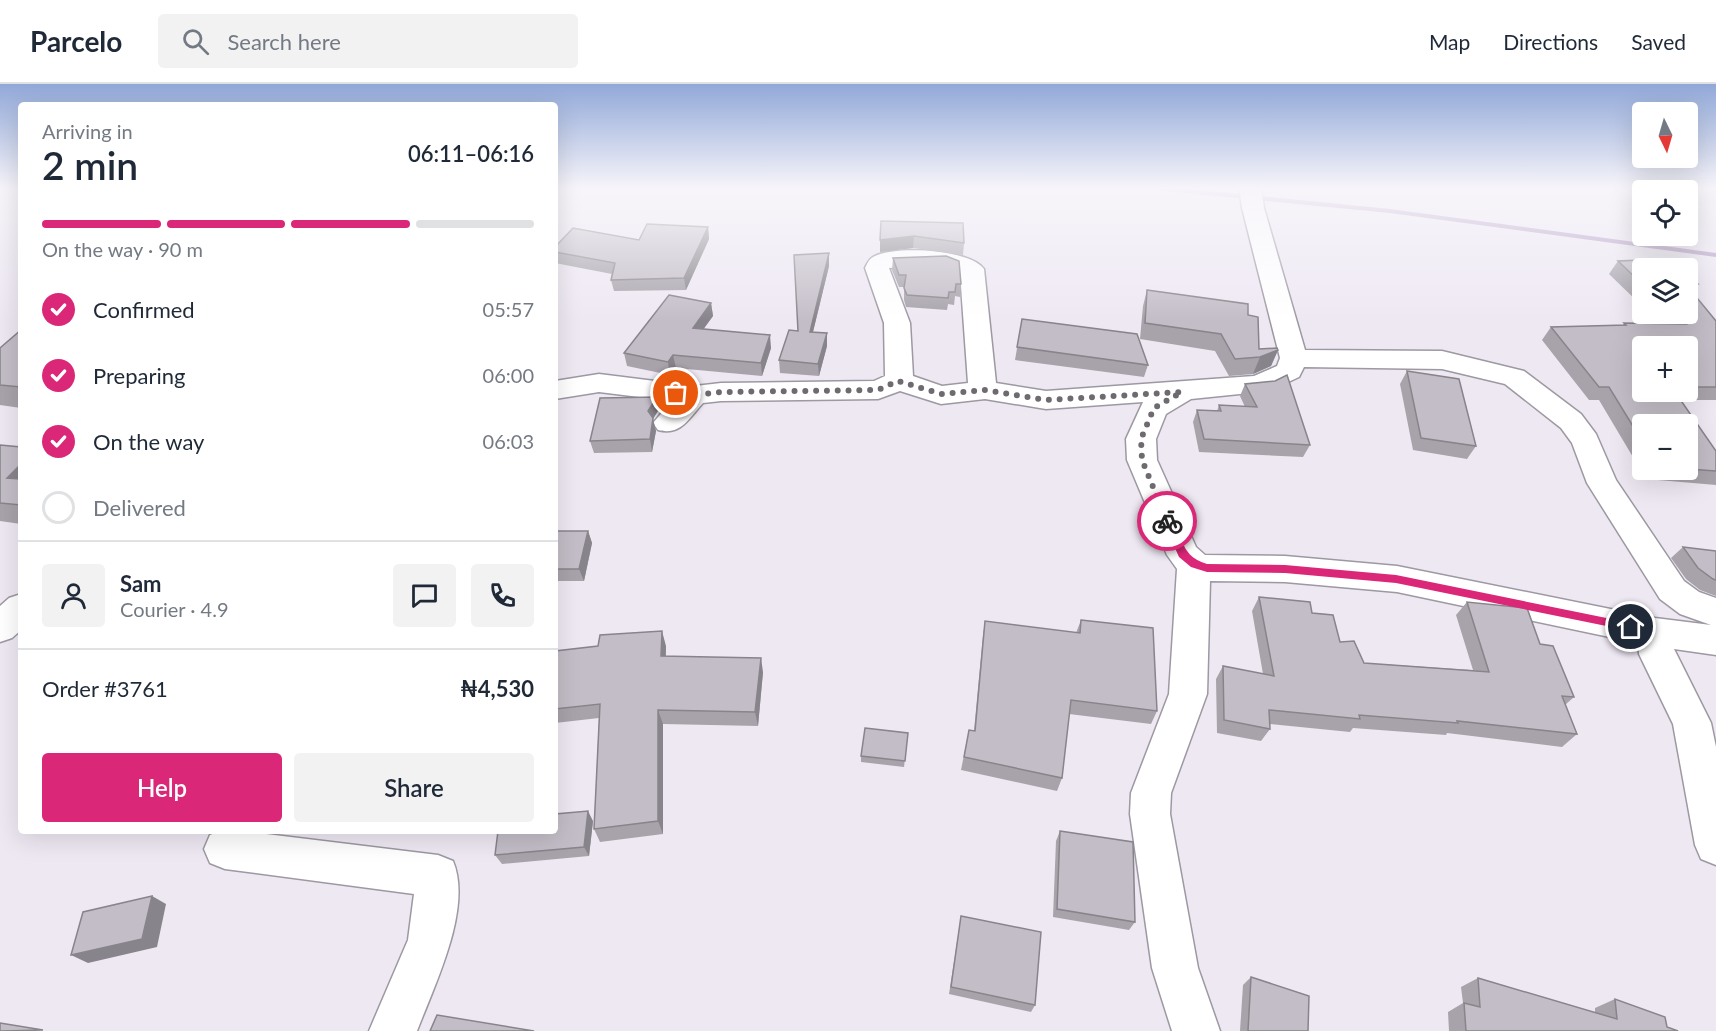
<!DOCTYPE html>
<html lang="en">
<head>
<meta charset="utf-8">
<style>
  :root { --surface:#fff; --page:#f2f2f3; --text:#1f2937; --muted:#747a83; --line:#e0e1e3; --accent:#db2777 }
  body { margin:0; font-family:Lato,sans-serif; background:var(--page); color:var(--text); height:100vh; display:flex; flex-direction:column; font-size:22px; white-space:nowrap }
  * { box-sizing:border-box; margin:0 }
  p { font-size:20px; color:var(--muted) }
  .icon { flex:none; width:33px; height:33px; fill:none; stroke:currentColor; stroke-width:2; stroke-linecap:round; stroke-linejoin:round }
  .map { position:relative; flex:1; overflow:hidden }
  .panel { position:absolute; left:18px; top:18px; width:540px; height:732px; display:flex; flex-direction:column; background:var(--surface); border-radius:6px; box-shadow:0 6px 24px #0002 }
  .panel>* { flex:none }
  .needle { width:39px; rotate:175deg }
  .buttons { position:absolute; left:1632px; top:18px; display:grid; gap:12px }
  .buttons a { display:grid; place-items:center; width:66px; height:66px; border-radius:6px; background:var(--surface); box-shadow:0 6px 24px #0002; font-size:30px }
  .pin { position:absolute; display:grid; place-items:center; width:51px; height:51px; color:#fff; margin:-26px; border:3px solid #fff; border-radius:50%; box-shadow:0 2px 6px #0007 }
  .courier { position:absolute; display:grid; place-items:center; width:60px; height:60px; margin:-30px; border:4px solid #db2777; border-radius:50%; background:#fff; color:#222; box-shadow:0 2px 8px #0007 }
  .overview em { font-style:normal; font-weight:600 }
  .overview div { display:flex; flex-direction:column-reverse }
  .overview { display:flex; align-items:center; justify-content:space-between; height:102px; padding:0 24px }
  h1 { font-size:39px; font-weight:600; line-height:45px }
  .bar { display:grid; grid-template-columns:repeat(4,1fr); gap:9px 6px; align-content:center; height:72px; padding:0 24px }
  .bar i { height:8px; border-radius:4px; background:var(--line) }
  .bar .active { background:var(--accent) }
  .bar p { grid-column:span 4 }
  .line { display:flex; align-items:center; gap:15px; padding:0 24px; border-top:2px solid var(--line) }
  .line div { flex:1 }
  .round { display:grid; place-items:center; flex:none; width:63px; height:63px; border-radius:6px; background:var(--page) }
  ol { padding:0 24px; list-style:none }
  li { display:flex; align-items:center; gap:18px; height:66px }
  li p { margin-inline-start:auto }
  li .icon { padding:6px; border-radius:50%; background:var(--accent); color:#fff; stroke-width:4 }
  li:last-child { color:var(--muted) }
  li i { width:33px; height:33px; border:3px solid var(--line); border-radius:50% }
  .button { display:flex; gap:12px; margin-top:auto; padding:12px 24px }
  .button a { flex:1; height:69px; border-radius:6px; background:var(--accent); color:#fff; font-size:24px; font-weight:600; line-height:69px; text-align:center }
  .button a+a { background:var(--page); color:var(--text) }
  header { display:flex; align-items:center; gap:36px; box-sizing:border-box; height:84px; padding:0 30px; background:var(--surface); border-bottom:2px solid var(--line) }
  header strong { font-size:28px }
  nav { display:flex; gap:33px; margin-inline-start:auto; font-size:21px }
  .search { width:420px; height:54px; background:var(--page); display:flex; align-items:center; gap:15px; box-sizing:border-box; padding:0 21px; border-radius:6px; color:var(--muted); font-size:22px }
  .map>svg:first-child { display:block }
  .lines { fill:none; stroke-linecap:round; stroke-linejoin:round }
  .stream { fill:#af97c1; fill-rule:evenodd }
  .street-casing { stroke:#9d98a2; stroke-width:3 }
  .street { fill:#fff; fill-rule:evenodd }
  .wall { fill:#a8a3ab; fill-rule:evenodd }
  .shaded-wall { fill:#88848b }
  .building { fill:#c3bdc7; stroke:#88848b; stroke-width:1.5 }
  .route { fill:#db2777 }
  .done { stroke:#6e6a70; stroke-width:6; stroke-dasharray:0 10.8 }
</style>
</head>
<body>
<header>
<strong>Parcelo</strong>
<div class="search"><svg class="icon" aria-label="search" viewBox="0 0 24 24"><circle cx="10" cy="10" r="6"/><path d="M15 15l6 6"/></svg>Search here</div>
<nav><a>Map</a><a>Directions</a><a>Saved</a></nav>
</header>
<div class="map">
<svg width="1716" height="947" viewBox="0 0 1716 947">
  <rect width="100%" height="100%" fill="#eee8f3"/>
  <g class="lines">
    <!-- stream -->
    <polygon class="stream" points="1152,104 1178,104 1390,125 1716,169 1716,173 1390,129 1155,106"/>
    <!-- street casing -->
    <g class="street-casing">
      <g id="street">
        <path d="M1239,104H1261L1264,124L1305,266L1442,267L1524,287L1581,330L1596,350L1616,396L1684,497L1699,508L1716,514V571L1674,565L1711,639L1716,663V781L1701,775L1695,761L1673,640L1639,570L1638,559L1397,508L1285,498L1210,497L1207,610L1171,709L1170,730L1198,884L1220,947H1172L1152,884L1130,730L1131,709L1169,610L1177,485L1167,471L1127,376L1126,355L1143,318L1046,325L985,315L941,320L900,307L878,315L721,317L703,319C689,334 681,352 658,346L653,339L672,317L599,308L555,315V297L599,290L695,302L721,299L874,297L885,292L884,239L865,184C867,180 869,175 873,173C893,161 970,165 984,185L996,299L1046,307L1254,292L1277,282L1280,274L1242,124ZM920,182H945L960,188L968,299L942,302L913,292L910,239L889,184ZM1304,283L1442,285L1505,300L1561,344L1572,359L1587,399L1660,515L1680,530L1711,541L1655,534L1397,482L1285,472L1205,471L1196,463L1157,376L1156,355L1166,330L1191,315L1269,307L1299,293Z"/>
        <polygon points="21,510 21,546 12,554 0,558 0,522 9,514"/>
        <path d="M220,747H242L438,771L453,777C473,824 434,902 417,947H369L408,856L414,810L225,785L210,779L204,765L210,751Z"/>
      </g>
    </g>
    <!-- street -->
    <use href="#street" class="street"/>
  </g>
  <!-- wall -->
  <g class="wall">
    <polygon points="881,137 964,159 963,171 913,164 880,168"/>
    <polygon points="708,143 709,155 686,206 614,207 611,196 612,190 555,179 555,163 639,156"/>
    <polygon points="829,169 829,182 813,248 827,262 819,292 780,289 779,276 798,247"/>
    <polygon points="893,174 961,200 960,213 955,212 954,221 948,220 947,226 906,223 904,216 904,203 899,203 892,186"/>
    <polygon points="1618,177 1642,184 1642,222 1609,190"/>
    <path d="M1688,192L1698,200L1692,208L1716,237V316H1681L1716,367V401L1646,395L1599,316H1589L1542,256L1551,243L1623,241L1624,239L1661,240L1651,230H1688ZM1688,262V308H1642ZM1642,340H1688V386H1642Z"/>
    <polygon points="1147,206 1248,231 1259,265 1278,266 1271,282 1253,290 1229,292 1215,267 1140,255 1143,222"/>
    <polygon points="711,219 713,232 703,245 771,264 762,292 676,284 670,291 627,282 624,269"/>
    <polygon points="1022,235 1148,281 1144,293 1015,276"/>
    <polygon points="21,246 21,324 0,321 0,264"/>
    <polygon points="1407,287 1476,362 1467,375 1413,366 1400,300"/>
    <polygon points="1245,300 1310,361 1303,373 1199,368 1193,338 1197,326 1217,327 1219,321 1245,323 1240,312"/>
    <polygon points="659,325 653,335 656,347 652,368 594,369 590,357"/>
    <polygon points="0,361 21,363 21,440 0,437"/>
    <polygon points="555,447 588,447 592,459 584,497 555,497"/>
    <polygon points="1683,463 1716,467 1716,512 1700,506 1686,495 1671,474"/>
    <polygon points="1259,513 1312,529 1340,558 1364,579 1473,586 1456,531 1467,518 1540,560 1574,613 1565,621 1577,650 1562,663 1447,649 1446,651 1353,644 1350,648 1269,640 1270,645 1261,657 1217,649 1216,595 1223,582 1263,590 1252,527"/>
    <polygon points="1081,536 1157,627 1151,640 1069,630 1062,694 1057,707 961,686 969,646 974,647 983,551 985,537 1076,549"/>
    <polygon points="666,562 666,572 763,588 758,642 663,640 663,750 600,758 594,745 599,634 555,639 555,567"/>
    <polygon points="908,649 904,683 861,678 861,672"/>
    <polygon points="593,737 589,772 502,780 495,771"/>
    <polygon points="1060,747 1135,838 1129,846 1053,833 1056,757"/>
    <polygon points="961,832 1035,921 1031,928 949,910"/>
    <polygon points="1251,893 1308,947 1240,947 1243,901"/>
    <polygon points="1478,894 1595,929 1595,924 1615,915 1667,943 1678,947 1449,947 1448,928 1463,919 1461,903"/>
  </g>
  <!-- shaded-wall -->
  <g class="shaded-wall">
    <polygon points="708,143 709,155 686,206 684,194"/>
    <polygon points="914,152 913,164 880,168 880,156"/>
    <polygon points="829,169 829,182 810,260 810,248"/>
    <polygon points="711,219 713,232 695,257 693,244"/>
    <polygon points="827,249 827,262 819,292 818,280"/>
    <polygon points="770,251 771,264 762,292 761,279"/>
    <polygon points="1278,266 1271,282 1253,290 1260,273"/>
    <polygon points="673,271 676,284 670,291 668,278"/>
    <polygon points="657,313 659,325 653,335 656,347 652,368 650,355 648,327"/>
    <polygon points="21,380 21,408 7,394"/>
    <polygon points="588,447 592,459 584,497 579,485"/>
    <polygon points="662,547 666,562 665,586 661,572"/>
    <polygon points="761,574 763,588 758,642 755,628"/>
    <polygon points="658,626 663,640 663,750 658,737"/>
    <polygon points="588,727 593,737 589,772 584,763"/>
    <polygon points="152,812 166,820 157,863 88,879 71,871"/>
  </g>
  <!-- building -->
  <g class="building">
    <polygon points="881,137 963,139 964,159 914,152 880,156"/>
    <polygon points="647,140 708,143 684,194 611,196 615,179 555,168 555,163 573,144 639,156"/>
    <polygon points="829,169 810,248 827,249 818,280 779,276 789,246 798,247 794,171"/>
    <polygon points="946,172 959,177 961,200 956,200 955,208 949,208 948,214 907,211 904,204 906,191 899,191 893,174"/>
    <polygon points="1667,175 1679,184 1642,184 1642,200 1618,177"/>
    <polygon points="1688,192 1698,200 1688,201"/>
    <polygon points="1688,203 1716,237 1716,303 1688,303 1688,262 1642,262 1642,308 1675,308 1716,367 1716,387 1688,385 1688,340 1642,340 1642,357 1609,303 1599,303 1551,243 1626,241 1624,239 1686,240 1674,230 1688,230"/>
    <polygon points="1147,206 1248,220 1248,231 1258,233 1259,265 1277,264 1278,266 1260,273 1235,275 1221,250 1145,239"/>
    <polygon points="669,211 711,219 693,244 770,251 761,279 673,271 668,278 624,269"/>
    <polygon points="1022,235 1137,250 1148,281 1017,263"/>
    <polygon points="21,246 21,303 0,301 0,264"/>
    <polygon points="1407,287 1459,295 1476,362 1421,354"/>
    <polygon points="1287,291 1310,361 1204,355 1197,326 1221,327 1219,321 1257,323 1245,300 1275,297"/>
    <polygon points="657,313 648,327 653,334 650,355 590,357 600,314"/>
    <polygon points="0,361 21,363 21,380 7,394 21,395 21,421 0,419"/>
    <polygon points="555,447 588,447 579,485 555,485"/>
    <polygon points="1683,463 1716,467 1716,496 1713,495 1698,484"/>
    <polygon points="1259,513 1310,518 1312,529 1333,531 1340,558 1354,557 1364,579 1489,588 1467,518 1527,524 1540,560 1553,562 1574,613 1562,612 1577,650 1457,637 1458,639 1359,631 1360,635 1269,626 1270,645 1224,636 1223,582 1274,592"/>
    <polygon points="1081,536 1153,544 1157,627 1071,616 1062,694 964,673 969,646 975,647 985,537 1080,549"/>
    <polygon points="662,547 661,572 761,574 755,628 658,626 658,737 594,745 600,620 555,625 555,567 598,562 600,551"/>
    <polygon points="865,644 908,649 905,677 861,672"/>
    <polygon points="588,727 584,763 495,771 498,747 555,747 555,730"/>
    <polygon points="1060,747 1133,758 1135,838 1057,825"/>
    <polygon points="152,812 142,855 71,871 83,828"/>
    <polygon points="961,832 1041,848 1035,921 951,903"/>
    <polygon points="1251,893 1309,912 1308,947 1248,947"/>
    <polygon points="1478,894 1617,935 1615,915 1665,933 1667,943 1678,947 1466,947 1464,919 1480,923"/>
    <polygon points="437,931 534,947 430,947"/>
    <polygon points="0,939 43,946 0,947"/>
  </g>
  <!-- sky -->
  <linearGradient id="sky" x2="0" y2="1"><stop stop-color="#91a8d8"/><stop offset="0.44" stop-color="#f7f5fa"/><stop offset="1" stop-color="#f7f5fa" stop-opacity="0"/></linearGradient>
  <rect width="1716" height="237" fill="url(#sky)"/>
  <!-- route -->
  <path class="route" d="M1167,434C1186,444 1175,471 1207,480L1285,481L1396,491L1631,539L1636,543L1631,547L1396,499L1285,489L1207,488L1191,483L1179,473L1163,437Z"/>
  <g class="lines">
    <!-- done -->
    <polyline class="done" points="676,309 695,311 721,308 878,306 898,297 941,310 985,306 1046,316 1182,308 1154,324 1141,355 1142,376 1167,437"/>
  </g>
</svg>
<div class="buttons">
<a><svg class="needle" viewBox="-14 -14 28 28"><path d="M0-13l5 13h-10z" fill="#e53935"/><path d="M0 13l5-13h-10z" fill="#747a83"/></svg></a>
<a><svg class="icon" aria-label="locate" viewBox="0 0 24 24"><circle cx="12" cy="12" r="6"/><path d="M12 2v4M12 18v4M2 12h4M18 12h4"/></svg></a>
<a><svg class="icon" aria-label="layers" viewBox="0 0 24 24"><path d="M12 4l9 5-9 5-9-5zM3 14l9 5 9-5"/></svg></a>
<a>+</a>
<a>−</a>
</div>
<div class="pin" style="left:676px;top:309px;background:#ea580c"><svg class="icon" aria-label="bag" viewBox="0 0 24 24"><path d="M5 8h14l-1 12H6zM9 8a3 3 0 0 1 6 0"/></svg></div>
<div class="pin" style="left:1631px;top:543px;background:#1f2937"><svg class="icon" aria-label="home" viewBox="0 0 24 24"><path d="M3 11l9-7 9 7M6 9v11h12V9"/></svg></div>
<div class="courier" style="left:1167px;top:437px"><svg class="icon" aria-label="bike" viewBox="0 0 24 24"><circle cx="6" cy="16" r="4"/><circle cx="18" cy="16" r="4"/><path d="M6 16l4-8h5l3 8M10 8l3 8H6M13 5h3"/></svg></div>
<section class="panel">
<div class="overview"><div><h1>2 min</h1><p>Arriving in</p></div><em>06:11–06:16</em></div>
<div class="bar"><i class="active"></i><i class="active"></i><i class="active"></i><i></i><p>On the way · 90 m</p></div>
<ol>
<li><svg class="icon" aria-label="check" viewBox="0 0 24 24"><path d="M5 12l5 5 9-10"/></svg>Confirmed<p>05:57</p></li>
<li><svg class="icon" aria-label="check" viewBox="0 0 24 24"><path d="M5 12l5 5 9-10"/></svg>Preparing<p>06:00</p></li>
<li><svg class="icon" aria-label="check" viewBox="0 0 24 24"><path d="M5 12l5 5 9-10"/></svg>On the way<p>06:03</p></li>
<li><i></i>Delivered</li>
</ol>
<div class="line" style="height:108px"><a class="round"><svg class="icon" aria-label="person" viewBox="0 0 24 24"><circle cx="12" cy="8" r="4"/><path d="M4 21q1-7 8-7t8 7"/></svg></a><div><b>Sam</b><p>Courier · 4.9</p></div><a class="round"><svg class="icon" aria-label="chat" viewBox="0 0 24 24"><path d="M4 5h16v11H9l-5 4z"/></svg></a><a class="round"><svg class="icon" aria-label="phone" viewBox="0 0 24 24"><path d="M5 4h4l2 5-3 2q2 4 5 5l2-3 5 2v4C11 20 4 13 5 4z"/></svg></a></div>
<div class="line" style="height:78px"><div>Order #3761</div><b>₦4,530</b></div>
<div class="button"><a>Help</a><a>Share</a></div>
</section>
</div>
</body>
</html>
